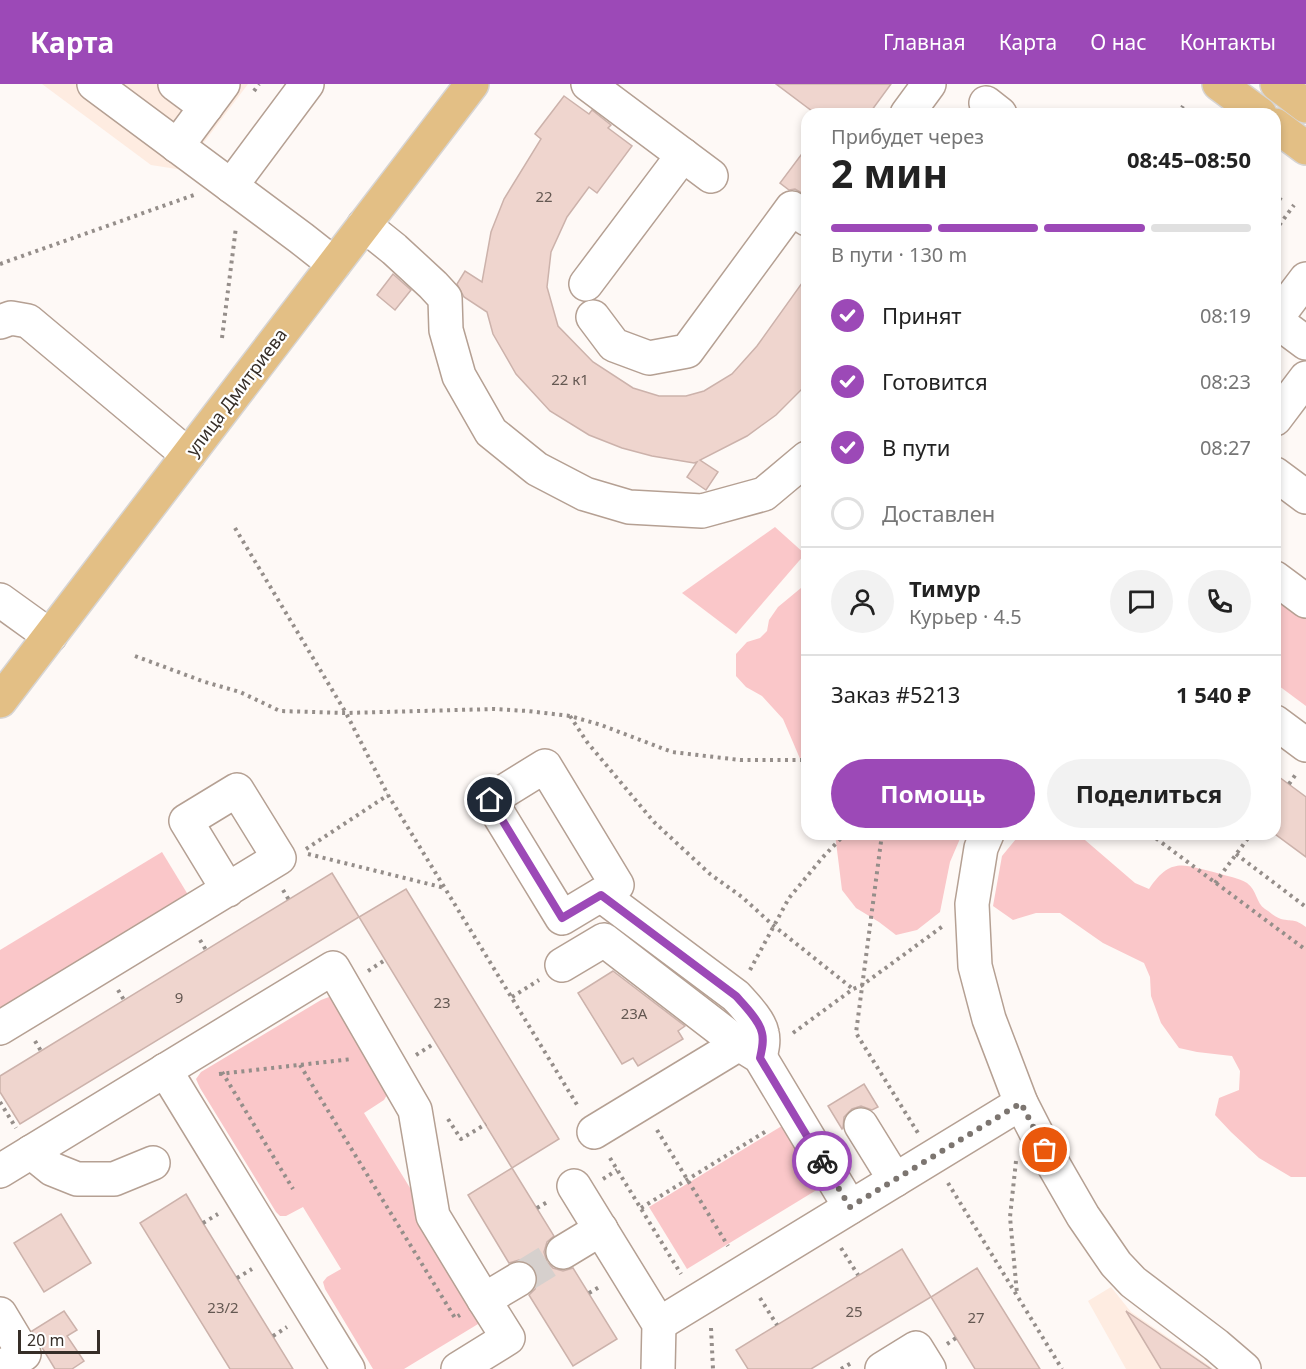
<!DOCTYPE html>
<html lang="ru">
<head>
<meta charset="utf-8">
<style>
  :root { --surface:#fff; --page:#f2f2f2; --text:#222; --muted:#767676; --line:#e0e0e0; --accent:#9c49b7 }
  body { margin:0; font-family:"Noto Sans",sans-serif; background:var(--page); color:var(--text); height:100vh; display:flex; flex-direction:column; font-size:22px; white-space:nowrap }
  * { box-sizing:border-box; margin:0 }
  p { font-size:20px; color:var(--muted) }
  .icon { flex:none; width:33px; height:33px; fill:none; stroke:currentColor; stroke-width:2; stroke-linecap:round; stroke-linejoin:round }
  .map { position:relative; flex:1; overflow:hidden }
  .details { position:absolute; left:801px; top:24px; width:480px; height:732px; display:flex; flex-direction:column; background:var(--surface); border-radius:18px; box-shadow:0 3px 9px #0003 }
  .details>* { flex:none }
  .scale { position:absolute; left:18px; bottom:15px; width:82px; box-sizing:border-box; padding-left:6px; border:3px solid #362e28; border-top:0; font-size:16px; line-height:21px; white-space:nowrap; color:#362e28; -webkit-text-stroke:4px #fff; paint-order:stroke }
  .pin { position:absolute; display:grid; place-items:center; width:51px; height:51px; color:#fff; margin:-26px; border:3px solid #fff; border-radius:50%; box-shadow:0 2px 6px #0007 }
  .courier { position:absolute; display:grid; place-items:center; width:60px; height:60px; margin:-30px; border:4px solid #9c49b7; border-radius:50%; background:#fff; color:#222; box-shadow:0 2px 8px #0007 }
  .headline em { font-style:normal; font-weight:700 }
  .headline div { display:flex; flex-direction:column-reverse }
  .headline { display:flex; align-items:center; justify-content:space-between; height:102px; padding:0 30px }
  h1 { font-size:39px; font-weight:700; line-height:45px }
  .bar { display:grid; grid-template-columns:repeat(4,1fr); gap:9px 6px; align-content:center; height:72px; padding:0 30px }
  .bar i { height:8px; border-radius:4px; background:var(--line) }
  .bar .selected { background:var(--accent) }
  .bar p { grid-column:span 4 }
  .line { display:flex; align-items:center; gap:15px; padding:0 30px; border-top:2px solid var(--line) }
  .line div { flex:1 }
  .round { display:grid; place-items:center; flex:none; width:63px; height:63px; border-radius:32px; background:var(--page) }
  ol { padding:0 30px; list-style:none }
  li { display:flex; align-items:center; gap:18px; height:66px }
  li p { margin-inline-start:auto }
  li .icon { padding:6px; border-radius:50%; background:var(--accent); color:#fff; stroke-width:4 }
  li:last-child { color:var(--muted) }
  li i { width:33px; height:33px; border:3px solid var(--line); border-radius:50% }
  .cta { display:flex; gap:12px; margin-top:auto; padding:12px 30px }
  .cta a { flex:1; height:69px; border-radius:36px; background:var(--accent); color:#fff; font-size:24px; font-weight:700; line-height:69px; text-align:center }
  .cta a+a { background:var(--page); color:var(--text) }
  header { display:flex; align-items:center; gap:36px; box-sizing:border-box; height:84px; padding:0 30px; background:var(--accent); color:#fff }
  header strong { font-size:28px }
  nav { display:flex; gap:33px; margin-inline-start:auto; font-size:21px }
  .map>svg:first-child { display:block }
  .built { fill:#feece1 }
  .green { fill:#fac7c9 }
  .building { fill:#efd5ce; stroke:#ccb2ab; stroke-width:1.5 }
  .lines { fill:none; stroke-linecap:round; stroke-linejoin:round }
  .minor-tunnel { stroke:#d6d0cd; stroke-width:33; stroke-dasharray:33 16; stroke-linecap:butt }
  .minor-casing { stroke:#b5a093; stroke-width:36 }
  .major-casing { stroke:#d7d5d4; stroke-width:36 }
  .path { stroke:#958e8a; stroke-width:4; stroke-dasharray:3 4.5; stroke-linecap:butt }
  .minor { stroke:#fff; stroke-width:33 }
  .major { stroke:#e3bf85; stroke-width:33 }
  .done { stroke:#7c7570; stroke-width:6; stroke-dasharray:0 10.8 }
  .route { stroke:#9c49b7; stroke-width:8 }
  .labels { text-anchor:middle; dominant-baseline:central; stroke-width:4.5; stroke-linejoin:round; paint-order:stroke }
  .number-label { font-size:15px; fill:#645852 }
  .street-label { font-size:18px; fill:#362e28; stroke:#fff }
</style>
</head>
<body>
<header>
<strong>Карта</strong>
<nav><a>Главная</a><a>Карта</a><a>О нас</a><a>Контакты</a></nav>
</header>
<div class="map">
<svg width="1306" height="1285" viewBox="0 0 1306 1285">
  <rect width="100%" height="100%" fill="#fef9f6"/>
  <!-- built -->
  <g class="built">
    <polygon points="42,0 248,0 183,86 151,81"/>
    <polygon points="1111,1203 1131,1228 1214,1285 1126,1285 1088,1217"/>
  </g>
  <!-- green -->
  <g class="green">
    <polygon points="775,443 805,470 736,550 682,509"/>
    <polygon points="807,499 807,691 783,635 762,612 746,603 736,592 736,570 747,558 760,554 767,547 769,536 778,523"/>
    <polygon points="1280,515 1306,535 1306,622 1275,599 1275,523"/>
    <polygon points="835,750 962,750 950,778 940,828 917,846 896,851 879,838 856,824 842,806"/>
    <path d="M1020,750H1078L1135,799L1149,805C1171,772 1184,781 1217,789C1227,792 1239,794 1247,799C1257,806 1256,819 1265,825C1270,828 1275,833 1281,835C1293,838 1294,834 1306,843V1093H1291L1259,1074L1231,1048L1215,1031L1219,1014L1239,1006L1240,987L1232,972L1197,968L1179,964L1161,939L1151,912L1150,893L1144,879L1103,859L1060,829H1036L1013,836L993,822L1002,772Z"/>
    <polygon points="162,768 190,814 0,930 0,866"/>
    <polygon points="329,913 335,918 388,1009 384,1016 364,1029 485,1226 483,1237 404,1285 373,1285 325,1205 323,1198 327,1193 341,1185 303,1123 286,1132 280,1132 276,1128 200,1004 196,995 201,988 321,916"/>
    <polygon points="790,1037 828,1099 687,1185 649,1123"/>
  </g>
  <!-- building -->
  <g class="building">
    <polygon points="776,0 891,0 869,30 816,30"/>
    <polygon points="564,12 589,30 592,26 611,41 608,44 632,62 597,109 589,103 567,133 551,168 547,203 558,242 593,278 633,304 659,312 686,312 704,307 732,290 757,262 807,192 807,300 776,331 747,352 700,376 718,388 706,406 687,393 697,378 694,379 652,372 622,364 589,351 550,327 516,290 493,250 487,228 464,213 457,200 465,187 482,198 491,148 504,115 541,55 535,50"/>
    <polygon points="807,63 807,112 795,105 789,106 780,99"/>
    <polygon points="393,190 411,206 395,226 377,211"/>
    <polygon points="1275,690 1306,713 1306,773 1275,750"/>
    <polygon points="332,789 359,833 20,1040 0,1008 0,992"/>
    <polygon points="406,805 559,1055 512,1084 359,833"/>
    <polygon points="613,887 685,942 678,947 683,955 638,982 633,974 622,980 578,909"/>
    <polygon points="864,1000 878,1023 872,1026 861,1022 852,1025 844,1033 843,1044 842,1045 828,1022"/>
    <polygon points="512,1084 554,1152 547,1158 544,1168 547,1178 553,1184 563,1187 573,1184 617,1255 573,1282 529,1211 535,1205 538,1195 535,1185 528,1178 519,1176 509,1179 468,1111"/>
    <polygon points="186,1110 203,1139 293,1285 230,1285 140,1139"/>
    <polygon points="61,1130 91,1179 44,1208 14,1159"/>
    <polygon points="902,1165 931,1213 811,1285 748,1285 736,1266"/>
    <polygon points="977,1184 1040,1285 975,1285 931,1213"/>
    <polygon points="64,1227 77,1246 67,1252 84,1277 72,1285 55,1285 32,1247"/>
    <polygon points="1126,1227 1211,1285 1161,1285"/>
  </g>
  <g class="lines">
    <!-- minor-tunnel -->
    <polyline class="minor-tunnel" points="519,1195 563,1168"/>
    <!-- minor casing -->
    <g class="minor-casing">
      <g id="minor">
        <polyline points="94,0 301,154 334,180"/>
        <polyline points="175,0 206,23"/>
        <polyline points="588,0 711,92"/>
        <polyline points="986,19 1000,30"/>
        <polyline points="907,30 929,0"/>
        <polyline points="177,62 223,0"/>
        <polyline points="231,102 307,0"/>
        <polyline points="364,141 394,165 433,201 445,214 446,246 459,292 491,348 537,385 585,410 629,423 702,427 764,410 807,374"/>
        <polyline points="1306,195 1275,236 1306,259"/>
        <polyline points="586,200 683,71"/>
        <polyline points="593,233 614,261 649,274 687,267 792,124 807,135"/>
        <polyline points="0,238 11,234 28,237 188,371"/>
        <polyline points="1275,335 1306,294"/>
        <polyline points="1275,390 1306,413"/>
        <polyline points="1275,494 1306,517"/>
        <polyline points="0,516 50,552"/>
        <polyline points="1275,638 1306,661"/>
        <polygon points="545,682 617,801 562,834 490,716"/>
        <polyline points="987,750 981,764 972,820 975,882 989,935 1021,1019 1045,1066 1083,1132 1116,1180 1133,1198 1216,1261 1244,1285"/>
        <path d="M601,811L736,912C744,921 760,937 762,949C764,957 762,965 760,973"/>
        <polyline points="562,881 604,856 739,960 760,973 850,1123"/>
        <polyline points="0,944 279,774 237,706 186,737 228,806"/>
        <polyline points="165,986 348,1285"/>
        <polyline points="861,1041 895,1096"/>
        <polyline points="594,1048 739,960"/>
        <polyline points="31,1068 52,1085 77,1095 114,1095 153,1079"/>
        <polyline points="0,1087 333,884 415,1026 433,1132 484,1216 519,1195"/>
        <polyline points="574,1102 659,1240 658,1285"/>
        <polyline points="563,1168 601,1145"/>
        <polyline points="0,1230 24,1270 0,1284"/>
        <polyline points="659,1240 1021,1019"/>
        <polyline points="458,1285 508,1254 484,1216"/>
        <polyline points="882,1285 916,1264 929,1285"/>
      </g>
    </g>
    <!-- major casing -->
    <g class="major-casing">
      <g id="major">
        <polyline points="1219,0 1260,30"/>
        <polyline points="1277,0 1306,22"/>
        <polyline points="1275,41 1306,64"/>
        <polyline points="0,617 472,0"/>
      </g>
    </g>
    <!-- path -->
    <g class="path">
      <polyline points="254,7 259,0"/>
      <polyline points="1178,30 1183,22"/>
      <polyline points="1275,122 1282,112"/>
      <polyline points="1275,147 1294,121"/>
      <polyline points="0,180 194,111"/>
      <polyline points="222,254 236,143"/>
      <polyline points="235,444 346,629 388,711 579,1024"/>
      <polyline points="135,572 205,598 240,608 280,627 346,629 494,625 528,627 570,632 601,641 672,668 740,676 807,676"/>
      <polyline points="570,632 587,658 654,738 710,790 742,813 774,842 853,905"/>
      <polyline points="1289,700 1296,690"/>
      <polyline points="882,750 856,949 918,1049"/>
      <polyline points="1150,750 1306,866"/>
      <polyline points="306,765 388,711"/>
      <polyline points="308,770 445,804"/>
      <polyline points="1236,770 1306,823"/>
      <polyline points="1215,799 1251,750"/>
      <polyline points="283,806 289,816"/>
      <polyline points="200,856 206,866"/>
      <polyline points="750,886 789,814 823,773 845,750"/>
      <polyline points="368,887 385,876"/>
      <polyline points="118,906 124,916"/>
      <polyline points="512,913 539,896"/>
      <polyline points="793,949 853,905 861,902 943,842"/>
      <polyline points="35,957 41,967"/>
      <polyline points="416,971 435,959"/>
      <polyline points="300,981 455,1234 460,1231"/>
      <polyline points="222,988 293,1105"/>
      <polyline points="219,990 352,975"/>
      <polyline points="0,1018 16,1044"/>
      <polyline points="448,1035 461,1055 486,1040"/>
      <polyline points="657,1046 728,1162"/>
      <polyline points="610,1074 681,1190"/>
      <polyline points="1016,1077 1010,1133 1017,1210"/>
      <polyline points="603,1095 617,1086"/>
      <polyline points="948,1099 1062,1285"/>
      <polyline points="537,1124 549,1117"/>
      <polyline points="641,1124 768,1046"/>
      <polyline points="203,1139 218,1130"/>
      <polyline points="841,1164 858,1191"/>
      <polyline points="237,1194 252,1185"/>
      <polyline points="589,1209 601,1202"/>
      <polyline points="760,1214 777,1241"/>
      <polyline points="711,1244 713,1285"/>
      <polyline points="273,1252 287,1243"/>
      <polyline points="947,1260 956,1254"/>
      <polyline points="841,1285 853,1278"/>
    </g>
    <!-- minor -->
    <use href="#minor" class="minor"/>
    <!-- major -->
    <use href="#major" class="major"/>
  </g>
  <g class="lines">
    <!-- done -->
    <polyline class="done" points="822,1077 850,1123 1021,1019 1045,1066"/>
    <!-- route -->
    <path class="route" d="M490,716L562,834L601,811L736,912C744,921 760,937 762,949C764,957 762,965 760,974L822,1077"/>
  </g>
  <g class="labels">
    <!-- number labels -->
    <g class="number-label">
      <text x="544" y="112">22</text>
      <text x="570" y="295">22 к1</text>
      <text x="179" y="913">9</text>
      <text x="442" y="918">23</text>
      <text x="634" y="929">23А</text>
      <text x="223" y="1223">23/2</text>
      <text x="854" y="1227">25</text>
      <text x="976" y="1233">27</text>
    </g>
    <!-- street labels -->
    <g class="street-label">
      <text transform="translate(236 308) rotate(-53)">улица Дмитриева</text>
    </g>
  </g>
</svg>
<div class="scale">20 m</div>
<div class="pin" style="left:1045px;top:1066px;background:#ea580c"><svg class="icon" aria-label="bag" viewBox="0 0 24 24"><path d="M5 8h14l-1 12H6zM9 8a3 3 0 0 1 6 0"/></svg></div>
<div class="pin" style="left:490px;top:716px;background:#1f2937"><svg class="icon" aria-label="home" viewBox="0 0 24 24"><path d="M3 11l9-7 9 7M6 9v11h12V9"/></svg></div>
<div class="courier" style="left:822px;top:1077px"><svg class="icon" aria-label="bike" viewBox="0 0 24 24"><circle cx="6" cy="16" r="4"/><circle cx="18" cy="16" r="4"/><path d="M6 16l4-8h5l3 8M10 8l3 8H6M13 5h3"/></svg></div>
<section class="details">
<div class="headline"><div><h1>2 мин</h1><p>Прибудет через</p></div><em>08:45–08:50</em></div>
<div class="bar"><i class="selected"></i><i class="selected"></i><i class="selected"></i><i></i><p>В пути · 130 m</p></div>
<ol>
<li><svg class="icon" aria-label="check" viewBox="0 0 24 24"><path d="M5 12l5 5 9-10"/></svg>Принят<p>08:19</p></li>
<li><svg class="icon" aria-label="check" viewBox="0 0 24 24"><path d="M5 12l5 5 9-10"/></svg>Готовится<p>08:23</p></li>
<li><svg class="icon" aria-label="check" viewBox="0 0 24 24"><path d="M5 12l5 5 9-10"/></svg>В пути<p>08:27</p></li>
<li><i></i>Доставлен</li>
</ol>
<div class="line" style="height:108px"><a class="round"><svg class="icon" aria-label="person" viewBox="0 0 24 24"><circle cx="12" cy="8" r="4"/><path d="M4 21q1-7 8-7t8 7"/></svg></a><div><b>Тимур</b><p>Курьер · 4.5</p></div><a class="round"><svg class="icon" aria-label="chat" viewBox="0 0 24 24"><path d="M4 5h16v11H9l-5 4z"/></svg></a><a class="round"><svg class="icon" aria-label="phone" viewBox="0 0 24 24"><path d="M5 4h4l2 5-3 2q2 4 5 5l2-3 5 2v4C11 20 4 13 5 4z"/></svg></a></div>
<div class="line" style="height:78px"><div>Заказ #5213</div><b>1 540 ₽</b></div>
<div class="cta"><a>Помощь</a><a>Поделиться</a></div>
</section>
</div>
</body>
</html>
